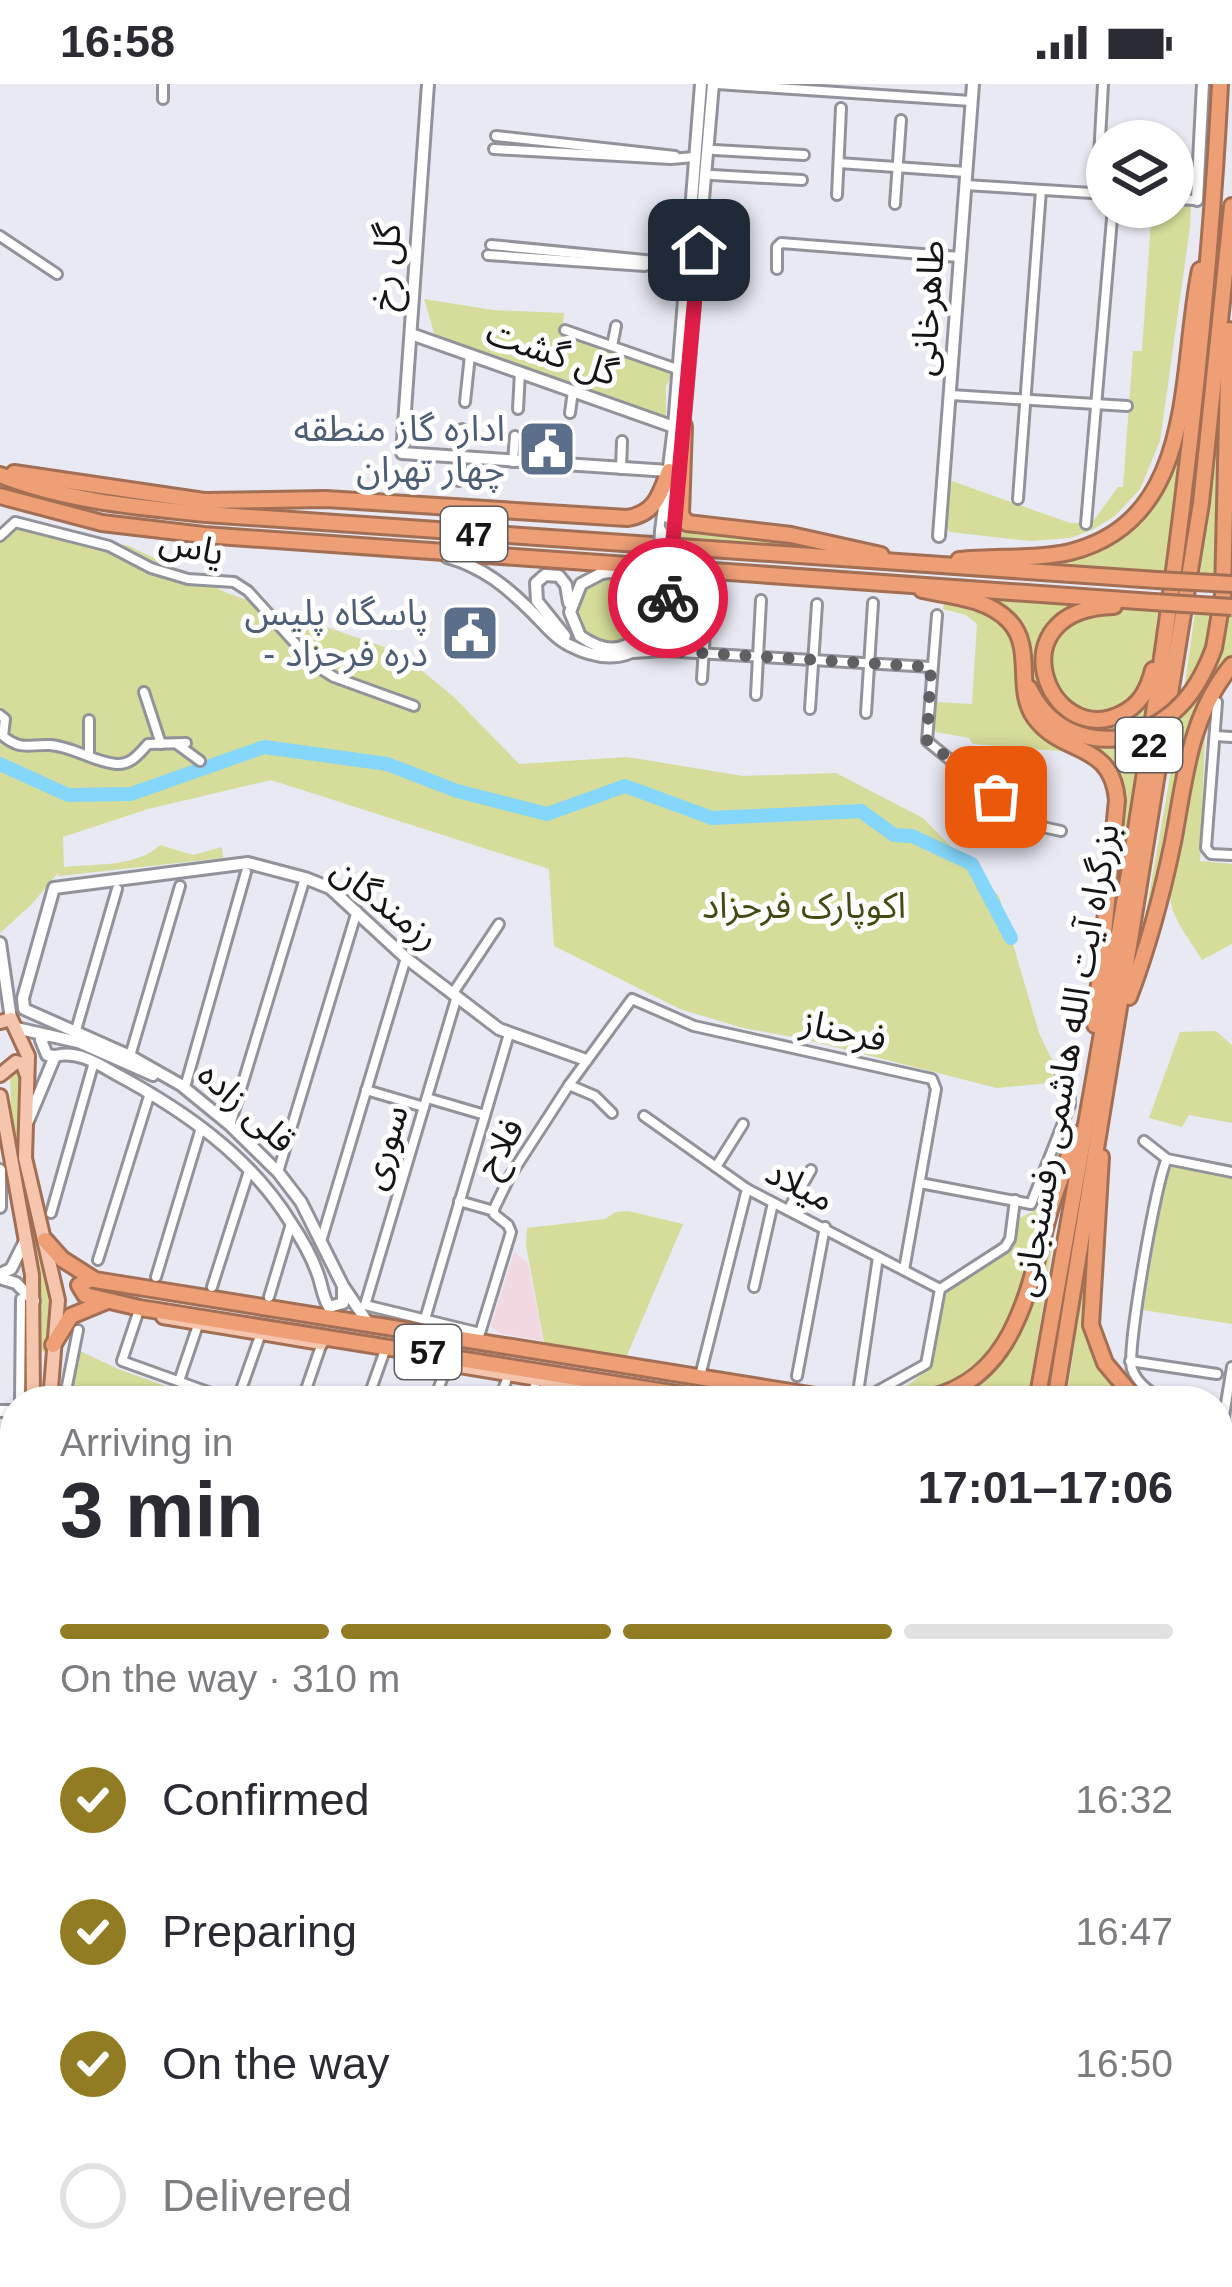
<!DOCTYPE html>
<html lang="en">
<head>
<meta charset="utf-8">
<style>
  :root { --surface:#fff; --page:#f7f7f7; --text:#2b2b33; --muted:#7c7c81; --line:#e1e1e2; --accent:#927c23 }
  body { margin:0; font-family:Helvetica,"Noto Sans Arabic",sans-serif; background:var(--page); color:var(--text); height:100vh; display:flex; flex-direction:column; font-size:45px; white-space:nowrap }
  * { box-sizing:border-box; margin:0 }
  p { font-size:39px; color:var(--muted) }
  .icon { flex:none; width:66px; height:66px; fill:none; stroke:currentColor; stroke-width:2; stroke-linecap:round; stroke-linejoin:round }
  .map { position:relative; flex:1; overflow:hidden }
  .details { position:absolute; left:0px; top:1302px; width:1233px; height:903px; display:flex; flex-direction:column; background:var(--surface); border-radius:48px 48px 0 0; box-shadow:0 3px 9px #0004 }
  .details>* { flex:none }
  .fabs { position:absolute; left:1086px; top:36px; display:grid; gap:24px }
  .fabs a { display:grid; place-items:center; width:108px; height:108px; border-radius:50%; background:var(--surface); box-shadow:0 3px 9px #0004; font-size:60px }
  .pin { position:absolute; display:grid; place-items:center; width:102px; height:102px; color:#fff; margin:-51px; border-radius:24px; box-shadow:0 6px 18px #0006 }
  .courier { position:absolute; display:grid; place-items:center; width:120px; height:120px; margin:-60px; border:9px solid #e11d48; border-radius:50%; background:#fff; color:#222; box-shadow:0 3px 15px #0007 }
  .headline em { font-style:normal; font-weight:700 }
  .headline div { display:flex; flex-direction:column-reverse }
  .headline { display:flex; align-items:center; justify-content:space-between; height:204px; padding:0 60px }
  h1 { font-size:78px; font-weight:700; line-height:90px }
  .bar { display:grid; grid-template-columns:repeat(4,1fr); gap:18px 12px; align-content:center; height:144px; padding:0 60px }
  .bar i { height:15px; border-radius:9px; background:var(--line) }
  .bar .on { background:var(--accent) }
  .bar p { grid-column:span 4 }
  ol { padding:0 60px; list-style:none }
  li { display:flex; align-items:center; gap:36px; height:132px }
  li p { margin-inline-start:auto }
  li .icon { padding:12px; border-radius:50%; background:var(--accent); color:#fff; stroke-width:4 }
  li:last-child { color:var(--muted) }
  li i { width:66px; height:66px; border:6px solid var(--line); border-radius:50% }
  .status { display:flex; justify-content:space-between; align-items:center; height:84px; padding:0 60px; background:var(--surface); direction:ltr }
  .status svg { height:33px; fill:currentColor }
  .map>svg:first-child { display:block }
  .education { fill:#f1d8e1 }
  .green { fill:#d6dc9a }
  .lines { fill:none; stroke-linecap:round; stroke-linejoin:round }
  .river { stroke:#84d6fa; stroke-width:14 }
  .street-casing { stroke:#92929a; stroke-width:14 }
  .secondary-casing { stroke:#92929a; stroke-width:16 }
  .primary-casing { stroke:#a26f55; stroke-width:18 }
  .highway-casing { stroke:#a26f55; stroke-width:20 }
  .street { stroke:#fff; stroke-width:8 }
  .secondary { stroke:#fff; stroke-width:10 }
  .primary { stroke:#f5c5ad; stroke-width:12 }
  .highway { stroke:#ee9f76; stroke-width:14 }
  .secondary-bridge-casing { stroke:#92929a; stroke-width:16; stroke-linecap:butt }
  .highway-bridge-casing { stroke:#a26f55; stroke-width:20; stroke-linecap:butt }
  .secondary-bridge { stroke:#fff; stroke-width:10 }
  .highway-bridge { stroke:#ee9f76; stroke-width:14 }
  .done { stroke:#5f5f64; stroke-width:12; stroke-dasharray:0 21.6 }
  .route { stroke:#e11d48; stroke-width:15 }
  .labels { text-anchor:middle; dominant-baseline:central; stroke-width:10; stroke-linejoin:round; paint-order:stroke }
  .shield { fill:#fff; stroke:#5b5b5d; stroke-width:3 }
  .shield-label { font-size:33px; font-weight:bold; fill:#151518 }
  .street-label { font-size:36px; fill:#151518; stroke:#fff }
  .service-label { font-size:36px; fill:#4e5e75; stroke:#fff; text-anchor:end }
  .park-label { font-size:36px; fill:#474a14; stroke:#fff }
</style>
</head>
<body>
<div class="status"><b>16:58</b><svg viewBox="0 0 49 12"><path d="M0 12V9h3v3zM5 12V6h3v6zM10 12V3h3v9zM15 12V0h3v12zM26 1h20v11H26zM47 4h2v5h-2z"/></svg></div>
<div class="map">
<svg width="1232" height="2203" viewBox="0 0 1232 2203">
  <rect width="100%" height="100%" fill="#e8e9f2"/>
  <!-- education -->
  <polygon class="education" points="514,1168 528,1179 543,1257 499,1249 491,1242"/>
  <!-- green -->
  <g class="green">
    <polygon points="1173,118 1191,119 1190,143 1160,357 1140,405 1115,432 1092,446 1070,454 1030,457 950,448 946,442 949,396 1070,439 1092,439 1118,403 1123,403 1133,267 1142,267 1152,123 1173,123"/>
    <polygon points="1201,201 1189,337 1167,490 980,476 1091,465 1164,397"/>
    <polygon points="424,215 493,226 564,229 562,250 673,289 666,302 666,335 436,255"/>
    <polygon points="1226,257 1223,493 1200,492"/>
    <polygon points="677,425 680,434 867,469 674,456"/>
    <path d="M11,433L56,448L129,462L227,509L399,568L454,613L519,680L627,673L743,692L836,689L923,734L999,812L1039,949L1050,972L1069,997L997,1004L804,955L743,944L680,925L554,862L549,785L271,696L148,725L63,753L64,783C93,780 138,783 160,761L193,771L222,763L223,774L59,792L58,789L31,821L0,849V446Z"/>
    <path d="M652,490C649,535 632,585 580,546L575,526L585,501L606,491Z"/>
    <path d="M942,507L1123,519L1050,543L1047,608L1108,639L1152,600L1150,642C1108,656 1051,650 1035,600C1028,577 1030,557 1016,536Z"/>
    <polygon points="944,516 1000,535 1015,553 1019,594 1082,669 973,660 969,654 936,648 932,637 935,618 972,620 977,540 966,531 943,525"/>
    <path d="M1121,525L1158,528C1155,547 1156,574 1148,592C1102,706 962,534 1121,525Z"/>
    <polygon points="1195,529 1219,530 1212,563 1182,621"/>
    <polygon points="1229,530 1232,530 1232,575 1202,621 1155,824 1136,885 1180,636 1211,597"/>
    <path d="M1206,632L1200,777L1232,780V860L1202,876C1193,861 1179,843 1173,827C1159,783 1191,677 1206,632Z"/>
    <polygon points="1059,645 1134,658 1146,655 1102,904 1124,709 1114,681"/>
    <polygon points="1216,947 1232,961 1232,1039 1189,1031 1182,1043 1149,1034 1180,948"/>
    <polygon points="15,987 22,993 34,1138 26,1139 12,1051 10,992"/>
    <path d="M1070,1021H1076L1006,1252L976,1288L923,1313L881,1315C951,1284 929,1266 948,1205L1006,1171L1020,1134L1032,1128Z"/>
    <polygon points="1167,1082 1232,1092 1232,1240 1143,1226"/>
    <polygon points="1098,1103 1089,1248 1132,1317 1066,1317"/>
    <polygon points="628,1127 683,1140 625,1276 545,1264 526,1161 527,1144 605,1135 616,1128"/>
    <path d="M27,1143H35C50,1191 53,1218 47,1268L37,1267L38,1202Z"/>
    <path d="M1055,1144L1028,1317H940C1017,1290 1031,1213 1055,1144Z"/>
    <polygon points="76,1265 118,1285 207,1317 68,1317"/>
  </g>
  <g class="lines">
    <!-- river -->
    <polyline class="river" points="0,680 68,711 131,710 264,663 387,680 457,707 547,730 625,702 712,734 861,727 894,751 912,752 972,780 1011,854"/>
    <!-- street casing -->
    <g class="street-casing">
      <g id="street">
        <polyline points="717,0 971,17"/>
        <polyline points="163,15 163,0"/>
        <polyline points="496,52 675,72"/>
        <polyline points="494,65 671,75 694,73"/>
        <polyline points="714,66 804,71"/>
        <polyline points="839,79 966,88"/>
        <polyline points="712,91 802,96"/>
        <polyline points="965,101 1107,110"/>
        <polyline points="1097,110 1103,0"/>
        <polyline points="837,111 841,24"/>
        <polyline points="1173,115 1197,116"/>
        <polyline points="895,120 901,36"/>
        <polyline points="0,152 57,190"/>
        <polyline points="491,161 686,180"/>
        <polyline points="488,171 645,182 653,178"/>
        <polyline points="777,185 777,163 781,159 960,173"/>
        <polyline points="565,246 677,285"/>
        <polyline points="612,262 616,242"/>
        <polyline points="951,311 1127,322"/>
        <polyline points="465,318 470,271"/>
        <polyline points="518,325 520,288"/>
        <polyline points="570,329 573,307"/>
        <polyline points="513,378 515,352"/>
        <polyline points="566,380 568,350"/>
        <polyline points="621,385 622,357"/>
        <polyline points="459,397 462,345"/>
        <polyline points="1018,415 1041,106"/>
        <polyline points="1086,440 1113,123"/>
        <polyline points="0,452 15,438 109,462 151,484 188,495 234,498 248,507 315,581 334,593 414,622"/>
        <polyline points="668,515 669,567"/>
        <polyline points="937,531 927,657 1029,740 1061,747"/>
        <polyline points="633,569 663,567 931,583"/>
        <polyline points="702,595 707,516"/>
        <polyline points="144,608 161,660"/>
        <polyline points="756,611 761,516"/>
        <polyline points="1217,618 1206,764 1211,770 1232,771"/>
        <polyline points="810,625 817,520"/>
        <polyline points="866,629 873,519"/>
        <path d="M0,631L5,635L3,652C21,667 29,660 49,661C72,662 94,678 116,680C131,681 139,670 148,660L186,659"/>
        <polyline points="1215,652 1232,653"/>
        <polyline points="177,660 200,677"/>
        <polyline points="89,670 89,636"/>
        <polyline points="453,909 499,840"/>
        <polyline points="76,946 117,805"/>
        <polyline points="130,972 180,802"/>
        <polyline points="569,1001 595,1012 612,1029"/>
        <polyline points="185,1003 246,788"/>
        <polyline points="366,1006 424,1023"/>
        <polyline points="427,1014 485,1031"/>
        <polyline points="644,1032 747,1105 940,1205"/>
        <polyline points="230,1041 305,794"/>
        <polyline points="1144,1057 1167,1075 1232,1088"/>
        <polyline points="716,1083 743,1040"/>
        <polyline points="278,1088 357,827"/>
        <polyline points="920,1099 1031,1120 1070,1021 1069,997 1061,992"/>
        <polyline points="459,1117 494,1127"/>
        <polyline points="788,1126 811,1086"/>
        <polyline points="51,1129 94,978"/>
        <polyline points="322,1154 406,874"/>
        <polyline points="98,1176 150,1009"/>
        <polyline points="156,1193 201,1044"/>
        <polyline points="212,1203 249,1087"/>
        <polyline points="754,1203 773,1119"/>
        <polyline points="940,1205 1005,1163 1010,1155 1015,1116"/>
        <polyline points="269,1213 291,1140"/>
        <polyline points="365,1221 480,1249 511,1148 508,1141 494,1130 494,1125 510,1092 569,1001 632,915 694,942 932,995 936,1005 904,1186"/>
        <polyline points="365,1221 457,912"/>
        <polyline points="139,1226 122,1277 233,1317"/>
        <polyline points="425,1235 509,950"/>
        <polyline points="1130,1277 1217,1290"/>
        <polyline points="700,1292 747,1105"/>
        <polyline points="797,1292 825,1143"/>
        <polyline points="179,1297 198,1241"/>
        <polyline points="858,1309 878,1173"/>
        <polyline points="874,1309 926,1280 940,1205"/>
        <polyline points="20,1317 21,1215"/>
        <polyline points="64,1317 78,1246"/>
        <polyline points="237,1317 260,1252"/>
        <polyline points="302,1317 322,1259"/>
        <polyline points="367,1317 384,1269"/>
        <polyline points="434,1317 447,1281"/>
        <polyline points="499,1317 508,1292"/>
        <polyline points="531,1317 536,1297"/>
        <polyline points="566,1317 567,1314"/>
        <path d="M1164,1317C1152,1309 1137,1300 1132,1285C1126,1267 1157,1092 1167,1075"/>
        <polyline points="1221,1350 1232,1283"/>
        <polyline points="0,1414 15,1412"/>
        <polyline points="0,1421 15,1430"/>
        <polyline points="1218,1558 1232,1563"/>
        <polyline points="1218,1643 1232,1603"/>
        <polyline points="1218,1738 1232,1743"/>
        <polyline points="0,1797 15,1803"/>
        <polyline points="0,1867 15,1871"/>
        <polyline points="1228,1883 1232,1873"/>
        <polyline points="1218,1990 1232,1995"/>
        <polyline points="1218,2077 1232,2037"/>
        <polyline points="1218,2110 1232,2115"/>
        <polyline points="667,2190 694,2203"/>
        <polyline points="874,2190 893,2198"/>
        <polyline points="1130,2190 1167,2203"/>
        <polyline points="20,2203 25,2190"/>
        <polyline points="507,2203 512,2190"/>
        <polyline points="631,2203 635,2190"/>
        <polyline points="977,2203 982,2190"/>
        <polyline points="1040,2203 1045,2190"/>
        <polyline points="1112,2203 1117,2190"/>
      </g>
    </g>
    <!-- secondary casing -->
    <g class="secondary-casing">
      <g id="secondary">
        <polyline points="428,0 402,369 669,387"/>
        <polyline points="1197,116 1203,0"/>
        <polyline points="411,250 674,343"/>
        <polyline points="683,346 713,0"/>
        <polyline points="672,438 676,400"/>
        <polyline points="661,447 674,343 701,0"/>
        <polyline points="939,452 973,0"/>
        <path d="M447,473C483,483 507,503 533,529C544,540 555,554 569,561C629,592 666,557 669,495"/>
        <path d="M636,485L602,489L581,500L570,528L580,552C631,588 655,539 658,494"/>
        <polyline points="565,552 537,517 536,499 545,491 559,492 566,501 569,519"/>
        <polyline points="0,859 11,935"/>
        <polyline points="16,944 78,958 153,991"/>
        <polyline points="48,951 41,956 47,971 55,972"/>
        <path d="M55,972C77,966 97,979 116,990C183,1026 250,1072 291,1139C301,1154 311,1171 317,1188C322,1200 322,1212 329,1223L343,1219V1203"/>
        <polyline points="28,1037 55,972"/>
        <polyline points="0,1086 0,1123"/>
        <polyline points="0,1190 11,1185 25,1157"/>
        <polyline points="0,1194 16,1199 34,1217"/>
        <polyline points="368,1239 343,1202 301,1118 278,1088 230,1041 181,1001 130,972 24,925 23,914 54,804 248,779 305,794 330,804 406,874 499,945 586,976"/>
        <polyline points="0,1327 15,1327"/>
        <polyline points="0,1592 15,1591"/>
        <polyline points="0,1710 15,1716"/>
        <polyline points="1218,1905 1232,1910"/>
        <polyline points="1218,1923 1232,1927"/>
        <polyline points="0,2176 15,2182"/>
        <polyline points="37,2190 70,2203"/>
        <polyline points="137,2190 140,2203"/>
        <polyline points="147,2190 149,2203"/>
        <polyline points="363,2190 368,2203"/>
        <polyline points="421,2203 426,2190"/>
        <polyline points="435,2203 457,2190"/>
        <polyline points="765,2203 769,2190"/>
      </g>
    </g>
    <!-- primary casing -->
    <g class="primary-casing">
      <g id="primary">
        <polyline points="0,938 11,935 28,972 25,1074 58,1216 50,1317"/>
        <polyline points="0,991 16,978 23,980 26,989"/>
        <polyline points="0,1012 32,1191 33,1317"/>
        <polyline points="163,1233 321,1259"/>
        <polyline points="406,1273 669,1317"/>
        <polyline points="0,1472 15,1432"/>
        <polyline points="0,1554 15,1497"/>
      </g>
    </g>
    <!-- highway casing -->
    <g class="highway-casing">
      <g id="highway">
        <polyline points="684,342 681,431 687,439 791,451 881,471"/>
        <path d="M14,389L204,417L326,415L627,434C655,430 660,411 669,387"/>
        <path d="M0,391C65,417 137,423 206,430L1157,496"/>
        <polyline points="0,412 102,439 204,451 1153,518"/>
        <path d="M959,476C996,472 1035,476 1070,468C1198,436 1179,287 1200,186"/>
        <path d="M922,506C951,512 987,514 1009,537C1035,564 1014,605 1035,634C1063,672 1112,657 1117,716L1095,941"/>
        <path d="M1114,522C994,525 1048,666 1121,630C1140,621 1148,606 1153,586"/>
        <polyline points="1214,564 1223,511 1229,246"/>
        <path d="M1029,604C1049,646 1090,663 1134,651"/>
        <path d="M1129,913C1148,863 1162,811 1173,758C1185,695 1189,632 1232,581"/>
        <polyline points="1101,1073 1091,1241 1105,1279 1137,1317"/>
        <polyline points="45,1156 62,1175 95,1196 847,1317"/>
        <polyline points="91,1195 79,1201 85,1211 140,1224 722,1317"/>
        <polyline points="53,1261 71,1232 107,1217"/>
        <path d="M910,1317C1013,1307 1027,1211 1049,1130C1056,1103 1068,1078 1076,1050"/>
        <path d="M1037,1317C1114,881 1198,443 1220,0"/>
        <polyline points="1055,1317 1201,419 1232,122"/>
        <polyline points="1218,1351 1232,1353"/>
        <polyline points="1218,1373 1232,1376"/>
        <polyline points="1218,1410 1232,1399"/>
        <polyline points="921,2203 927,2190"/>
        <polyline points="942,2203 948,2190"/>
      </g>
    </g>
    <!-- street -->
    <use href="#street" class="street"/>
    <!-- secondary -->
    <use href="#secondary" class="secondary"/>
    <!-- primary -->
    <use href="#primary" class="primary"/>
    <!-- highway -->
    <use href="#highway" class="highway"/>
    <!-- secondary-bridge casing -->
    <g class="secondary-bridge-casing">
      <g id="secondary-bridge">
        <polyline points="658,494 661,447"/>
        <polyline points="669,495 672,438"/>
      </g>
    </g>
    <!-- highway-bridge casing -->
    <g class="highway-bridge-casing">
      <g id="highway-bridge">
        <polyline points="1157,496 1232,500"/>
        <polyline points="1153,518 1232,523"/>
        <path d="M1134,651C1177,634 1198,607 1214,564"/>
      </g>
    </g>
    <!-- secondary-bridge -->
    <use href="#secondary-bridge" class="secondary-bridge"/>
    <!-- highway-bridge -->
    <use href="#highway-bridge" class="highway-bridge"/>
  </g>
  <g class="lines">
    <!-- done -->
    <polyline class="done" points="668,514 669,567 931,583 927,657 996,713"/>
    <!-- route -->
    <polyline class="route" points="668,514 699,166"/>
  </g>
  <!-- icons -->
  <defs>
    <g id="civic-square" transform="scale(3)"><rect x="-9" y="-9" width="18" height="18" rx="4" fill="#5c6f8a" stroke="#fff"/><path d="M-.6-6.5H3V-4.5H.6V-3L4-1V1h2V6H-6V1h2V-1L-.6-3ZM-1.2 2.5V6h2.4V2.5Z" fill="#fff"/></g>
  </defs>
  <g fill-rule="evenodd">
    <use href="#civic-square" x="547" y="365"/>
    <use href="#civic-square" x="470" y="549"/>
  </g>
  <g class="labels">
    <!-- shield labels -->
    <g class="shield">
      <rect x="441" y="423" width="66" height="54" rx="9"/>
      <rect x="1116" y="634" width="66" height="54" rx="9"/>
      <rect x="395" y="1241" width="66" height="54" rx="9"/>
    </g>
    <g class="shield-label">
      <text x="474" y="450">47</text>
      <text x="1149" y="661">22</text>
      <text x="428" y="1268">57</text>
    </g>
    <!-- street labels -->
    <g class="street-label">
      <text transform="translate(385 183) rotate(-86)">گل رخ</text>
      <text transform="translate(927 224) rotate(-86)">طاهرخانی</text>
      <text transform="translate(552 268) rotate(19)">گل گشت</text>
      <text transform="translate(192 462) rotate(13)">یاس</text>
      <text transform="translate(386 819) rotate(38)">رزمندگان</text>
      <text transform="translate(844 946) rotate(13)">فرحناز</text>
      <text transform="translate(1065 976) rotate(-80)">بزرگراه آیت الله هاشمی رفسنجانی</text>
      <text transform="translate(247 1023) rotate(42)">قلی زاده</text>
      <text transform="translate(384 1063) rotate(-73)">سوری</text>
      <text transform="translate(499 1063) rotate(-59)">فلاح</text>
      <text transform="translate(800 1101) rotate(27)">میلاد</text>
    </g>
    <!-- service labels -->
    <g class="service-label">
      <text x="505" y="344">اداره گاز منطقه<tspan x="505" dy="41">چهار تهران</tspan></text>
      <text x="428" y="528">پاسگاه پلیس<tspan x="428" dy="41">- دره فرحزاد</tspan></text>
    </g>
    <!-- park labels -->
    <g class="park-label">
      <text x="804" y="821">اکوپارک فرحزاد</text>
    </g>
  </g>
</svg>
<div class="fabs">
<a><svg class="icon" aria-label="layers" viewBox="0 0 24 24"><path d="M12 4l9 5-9 5-9-5zM3 14l9 5 9-5"/></svg></a>
</div>
<div class="pin" style="left:996px;top:713px;background:#ea580c"><svg class="icon" aria-label="bag" viewBox="0 0 24 24"><path d="M5 8h14l-1 12H6zM9 8a3 3 0 0 1 6 0"/></svg></div>
<div class="pin" style="left:699px;top:166px;background:#1f2937"><svg class="icon" aria-label="home" viewBox="0 0 24 24"><path d="M3 11l9-7 9 7M6 9v11h12V9"/></svg></div>
<div class="courier" style="left:668px;top:514px"><svg class="icon" aria-label="bike" viewBox="0 0 24 24"><circle cx="6" cy="16" r="4"/><circle cx="18" cy="16" r="4"/><path d="M6 16l4-8h5l3 8M10 8l3 8H6M13 5h3"/></svg></div>
<section class="details">
<div class="headline"><div><h1>3 min</h1><p>Arriving in</p></div><em>17:01–17:06</em></div>
<div class="bar"><i class="on"></i><i class="on"></i><i class="on"></i><i></i><p>On the way · 310 m</p></div>
<ol>
<li><svg class="icon" aria-label="check" viewBox="0 0 24 24"><path d="M5 12l5 5 9-10"/></svg>Confirmed<p>16:32</p></li>
<li><svg class="icon" aria-label="check" viewBox="0 0 24 24"><path d="M5 12l5 5 9-10"/></svg>Preparing<p>16:47</p></li>
<li><svg class="icon" aria-label="check" viewBox="0 0 24 24"><path d="M5 12l5 5 9-10"/></svg>On the way<p>16:50</p></li>
<li><i></i>Delivered</li>
</ol>
</section>
</div>
</body>
</html>
